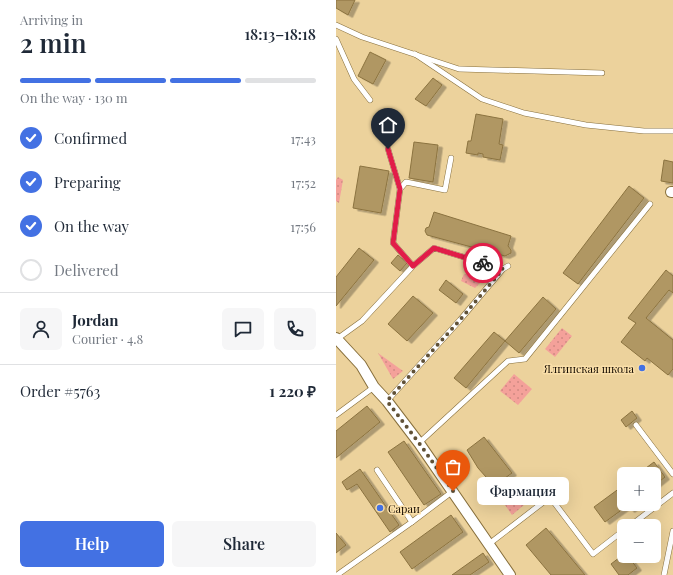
<!DOCTYPE html>
<html lang="en">
<head>
<meta charset="utf-8">
<style>
  :root { --surface:#fff; --page:#f6f6f7; --text:#1f2937; --muted:#747a83; --line:#e0e1e3; --accent:#4371e3 }
  body { margin:0; font-family:"Playfair Display",serif; background:var(--page); color:var(--text); height:100vh; display:flex; flex-direction:column; font-size:15px; white-space:nowrap }
  * { box-sizing:border-box; margin:0 }
  p { font-size:13px; color:var(--muted) }
  .icon { flex:none; width:22px; height:22px; fill:none; stroke:currentColor; stroke-width:2; stroke-linecap:round; stroke-linejoin:round }
  .map { position:relative; flex:1; overflow:hidden }
  .sheet { display:flex; flex-direction:column; background:var(--surface); width:336px }
  .sheet>* { flex:none }
  .controls { position:absolute; left:281px; top:467px; display:grid; gap:8px }
  .controls a { display:grid; place-items:center; width:44px; height:44px; border-radius:6px; background:var(--surface); box-shadow:0 4px 16px #0002; font-size:20px }
  .pin { position:absolute; display:grid; place-items:center; width:34px; height:34px; color:#fff; margin:-41px -17px; border-radius:50% 50% 50% 0; rotate:-45deg; box-shadow:0 0 4px #0007 }
  .pin .icon { rotate:45deg }
  .courier { position:absolute; display:grid; place-items:center; width:40px; height:40px; margin:-20px; border:3px solid #e11d48; border-radius:50%; background:#fff; color:#222; box-shadow:0 1px 5px #0007 }
  .bubble { position:absolute; height:28px; border-radius:6px; background:var(--surface); box-shadow:0 4px 16px #0002; font-size:13px; font-weight:600; line-height:28px; text-align:center }
  .overview em { font-style:normal; font-weight:600 }
  .overview div { display:flex; flex-direction:column-reverse }
  .overview { display:flex; align-items:center; justify-content:space-between; height:68px; padding:0 20px }
  h1 { font-size:26px; font-weight:600; line-height:30px }
  .bar { display:grid; grid-template-columns:repeat(4,1fr); gap:6px 4px; align-content:center; height:48px; padding:0 20px }
  .bar i { height:5px; border-radius:3px; background:var(--line) }
  .bar .active { background:var(--accent) }
  .bar p { grid-column:span 4 }
  .line { display:flex; align-items:center; gap:10px; padding:0 20px; border-top:1px solid var(--line) }
  .line div { flex:1 }
  .round { display:grid; place-items:center; flex:none; width:42px; height:42px; border-radius:6px; background:var(--page) }
  ol { padding:0 20px; list-style:none }
  li { display:flex; align-items:center; gap:12px; height:44px }
  li p { margin-inline-start:auto }
  li .icon { padding:4px; border-radius:50%; background:var(--accent); color:#fff; stroke-width:4 }
  li:last-child { color:var(--muted) }
  li i { width:22px; height:22px; border:2px solid var(--line); border-radius:50% }
  .cta { display:flex; gap:8px; margin-top:auto; padding:8px 20px }
  .cta a { flex:1; height:46px; border-radius:6px; background:var(--accent); color:#fff; font-size:16px; font-weight:600; line-height:46px; text-align:center }
  .cta a+a { background:var(--page); color:var(--text) }
  main { display:flex; flex:1; min-height:0 }
  .map>svg:first-child { display:block }
  .park { fill:url(#park-dots) }
  .building { fill:#b09763; stroke:#8b7340; filter:url(#shadow) }
  .lines { fill:none; stroke-linecap:round; stroke-linejoin:round }
  .lane-casing { stroke:#876f3c; stroke-width:6 }
  .street-casing { stroke:#876f3c; stroke-width:12 }
  .lane { stroke:#fff; stroke-width:5 }
  .street { stroke:#fff; stroke-width:10 }
  .done { stroke:#605137; stroke-width:4; stroke-dasharray:0 7.2 }
  .route { stroke:#e11d48; stroke-width:5 }
  .poi-dot { fill:#4371e3; stroke:#fadfa9; stroke-width:1.5 }
  .labels { text-anchor:middle; dominant-baseline:central; stroke-width:3; stroke-linejoin:round; paint-order:stroke }
  .poi-label { font-size:11px; fill:#150c00; stroke:#fadfa9; text-anchor:end }
</style>
</head>
<body>
<main>
<section class="sheet">
<div class="overview"><div><h1>2 min</h1><p>Arriving in</p></div><em>18:13–18:18</em></div>
<div class="bar"><i class="active"></i><i class="active"></i><i class="active"></i><i></i><p>On the way · 130 m</p></div>
<ol>
<li><svg class="icon" aria-label="check" viewBox="0 0 24 24"><path d="M5 12l5 5 9-10"/></svg>Confirmed<p>17:43</p></li>
<li><svg class="icon" aria-label="check" viewBox="0 0 24 24"><path d="M5 12l5 5 9-10"/></svg>Preparing<p>17:52</p></li>
<li><svg class="icon" aria-label="check" viewBox="0 0 24 24"><path d="M5 12l5 5 9-10"/></svg>On the way<p>17:56</p></li>
<li><i></i>Delivered</li>
</ol>
<div class="line" style="height:72px"><a class="round"><svg class="icon" aria-label="person" viewBox="0 0 24 24"><circle cx="12" cy="8" r="4"/><path d="M4 21q1-7 8-7t8 7"/></svg></a><div><b>Jordan</b><p>Courier · 4.8</p></div><a class="round"><svg class="icon" aria-label="chat" viewBox="0 0 24 24"><path d="M4 5h16v11H9l-5 4z"/></svg></a><a class="round"><svg class="icon" aria-label="phone" viewBox="0 0 24 24"><path d="M5 4h4l2 5-3 2q2 4 5 5l2-3 5 2v4C11 20 4 13 5 4z"/></svg></a></div>
<div class="line" style="height:52px"><div>Order #5763</div><b>1 220 ₽</b></div>
<div class="cta"><a>Help</a><a>Share</a></div>
</section>
<div class="map">
<svg width="337" height="575" viewBox="0 0 337 575">
  <defs>
    <pattern id="park-dots" width="8" height="8" patternUnits="userSpaceOnUse"><rect width="8" height="8" fill="#f4a19a"/><path d="M2 2h.1M6 6h.1" fill="none" stroke="#d08983" stroke-width="1.8" stroke-linecap="round"/></pattern>
    <filter id="shadow"><feDropShadow dx="4.5" dy="2.5" stdDeviation="0" flood-color="#0004"/></filter>
  </defs>
  <rect width="100%" height="100%" fill="#ecd29c"/>
  <!-- park -->
  <g class="park">
    <polygon points="2,177 7,180 3,203 0,201 0,180"/>
    <polygon points="128,274 148,279 139,288 125,281"/>
    <polygon points="226,328 236,336 219,357 209,349"/>
    <polygon points="42,353 67,371 57,379"/>
    <polygon points="178,374 196,389 182,405 164,391"/>
    <polygon points="187,491 194,500 176,515 169,505"/>
  </g>
  <!-- building -->
  <g class="building">
    <polygon points="0,0 19,0 12,15 0,8"/>
    <polygon points="34,52 50,60 37,84 22,76"/>
    <polygon points="97,78 106,85 90,106 79,99"/>
    <polygon points="140,114 167,119 163,144 167,145 164,160 147,157 147,154 142,153 142,155 130,153 132,141 135,141"/>
    <polygon points="78,142 102,145 97,182 73,178"/>
    <polygon points="328,160 337,162 337,183 325,181"/>
    <polygon points="24,166 53,171 45,213 17,208"/>
    <polygon points="293,186 308,198 242,284 227,273"/>
    <polygon points="98,212 175,236 172,246 175,250 175,253 169,256 91,235 89,231 90,228 93,227"/>
    <polygon points="23,248 38,260 0,306 0,277"/>
    <polygon points="62,255 71,263 64,271 55,263"/>
    <polygon points="330,270 337,276 337,293 333,290 310,318 337,340 337,369 332,375 311,358 309,361 285,342 300,323 292,318"/>
    <polygon points="110,280 127,294 120,303 103,290"/>
    <polygon points="77,296 97,313 71,341 52,324"/>
    <polygon points="207,297 220,309 183,353 169,341"/>
    <polygon points="158,332 169,341 130,388 118,378"/>
    <polygon points="31,406 44,422 0,458 0,431"/>
    <polygon points="296,411 301,418 290,427 285,420"/>
    <polygon points="148,437 176,473 158,486 142,468 131,450"/>
    <polygon points="68,441 105,494 88,505 52,452"/>
    <polygon points="318,462 329,477 318,486 318,474 302,474"/>
    <polygon points="24,469 63,525 54,532 21,484 11,490 6,482"/>
    <polygon points="288,485 288,504 303,504 294,510 291,506 269,522 258,507"/>
    <polygon points="115,515 127,532 76,569 64,552"/>
    <polygon points="210,528 249,575 215,575 190,545"/>
    <polygon points="0,533 10,545 0,553"/>
    <polygon points="147,553 153,562 134,575 116,575"/>
    <polygon points="288,554 288,556 292,556 301,568 292,575 283,575 275,564"/>
  </g>
  <g class="lines">
    <!-- lane casing -->
    <g class="lane-casing">
      <g id="lane">
        <polyline points="0,25 26,37 123,69 266,73"/>
        <polyline points="0,39 18,79 34,100"/>
        <polyline points="79,54 146,99 188,113 250,125 308,131 337,131"/>
        <polyline points="52,149 64,189 57,243 77,266"/>
        <polyline points="64,189 70,182 109,190 115,158"/>
        <polyline points="1,339 26,321 77,266 98,248 167,269 172,266"/>
        <polyline points="51,401 124,320 167,269"/>
        <polyline points="0,415 38,387"/>
        <polyline points="300,425 337,474"/>
        <polyline points="83,443 172,361 189,359 314,204"/>
        <polyline points="41,470 76,522"/>
        <polyline points="294,526 337,493"/>
        <polyline points="153,544 214,497 257,554 288,530"/>
        <polyline points="1,575 76,522 117,491"/>
        <polyline points="328,575 337,531"/>
      </g>
    </g>
    <!-- street casing -->
    <g class="street-casing">
      <g id="street">
        <polyline points="335,192 337,192"/>
        <polyline points="0,338 25,365 38,387 51,401 83,443 174,575"/>
      </g>
    </g>
    <!-- lane -->
    <use href="#lane" class="lane"/>
    <!-- street -->
    <use href="#street" class="street"/>
  </g>
  <g class="lines">
    <!-- done -->
    <polyline class="done" points="117,491 83,443 51,401 124,320 167,269 147,263"/>
    <!-- route -->
    <polyline class="route" points="52,149 64,189 57,243 77,266 98,248 147,263"/>
  </g>
  <!-- markers -->
  <g class="poi-dot">
    <circle cx="306" cy="368" r="4"/>
    <circle cx="44" cy="508" r="4"/>
  </g>
  <g class="labels">
    <!-- poi labels -->
    <g class="poi-label">
      <text x="298" y="368">Ялгинская школа</text>
      <text x="52" y="508" text-anchor="start">Сараи</text>
    </g>
  </g>
</svg>
<div class="controls">
<a>+</a>
<a>−</a>
</div>
<div class="pin" style="left:117px;top:491px;background:#ea580c"><svg class="icon" aria-label="bag" viewBox="0 0 24 24"><path d="M5 8h14l-1 12H6zM9 8a3 3 0 0 1 6 0"/></svg></div>
<div class="pin" style="left:52px;top:149px;background:#1f2937"><svg class="icon" aria-label="home" viewBox="0 0 24 24"><path d="M3 11l9-7 9 7M6 9v11h12V9"/></svg></div>
<div class="courier" style="left:147px;top:263px"><svg class="icon" aria-label="bike" viewBox="0 0 24 24"><circle cx="6" cy="16" r="4"/><circle cx="18" cy="16" r="4"/><path d="M6 16l4-8h5l3 8M10 8l3 8H6M13 5h3"/></svg></div>
<div class="bubble" style="left:141px;top:477px;width:92px">Фармация</div>
</div>
</main>
</body>
</html>
